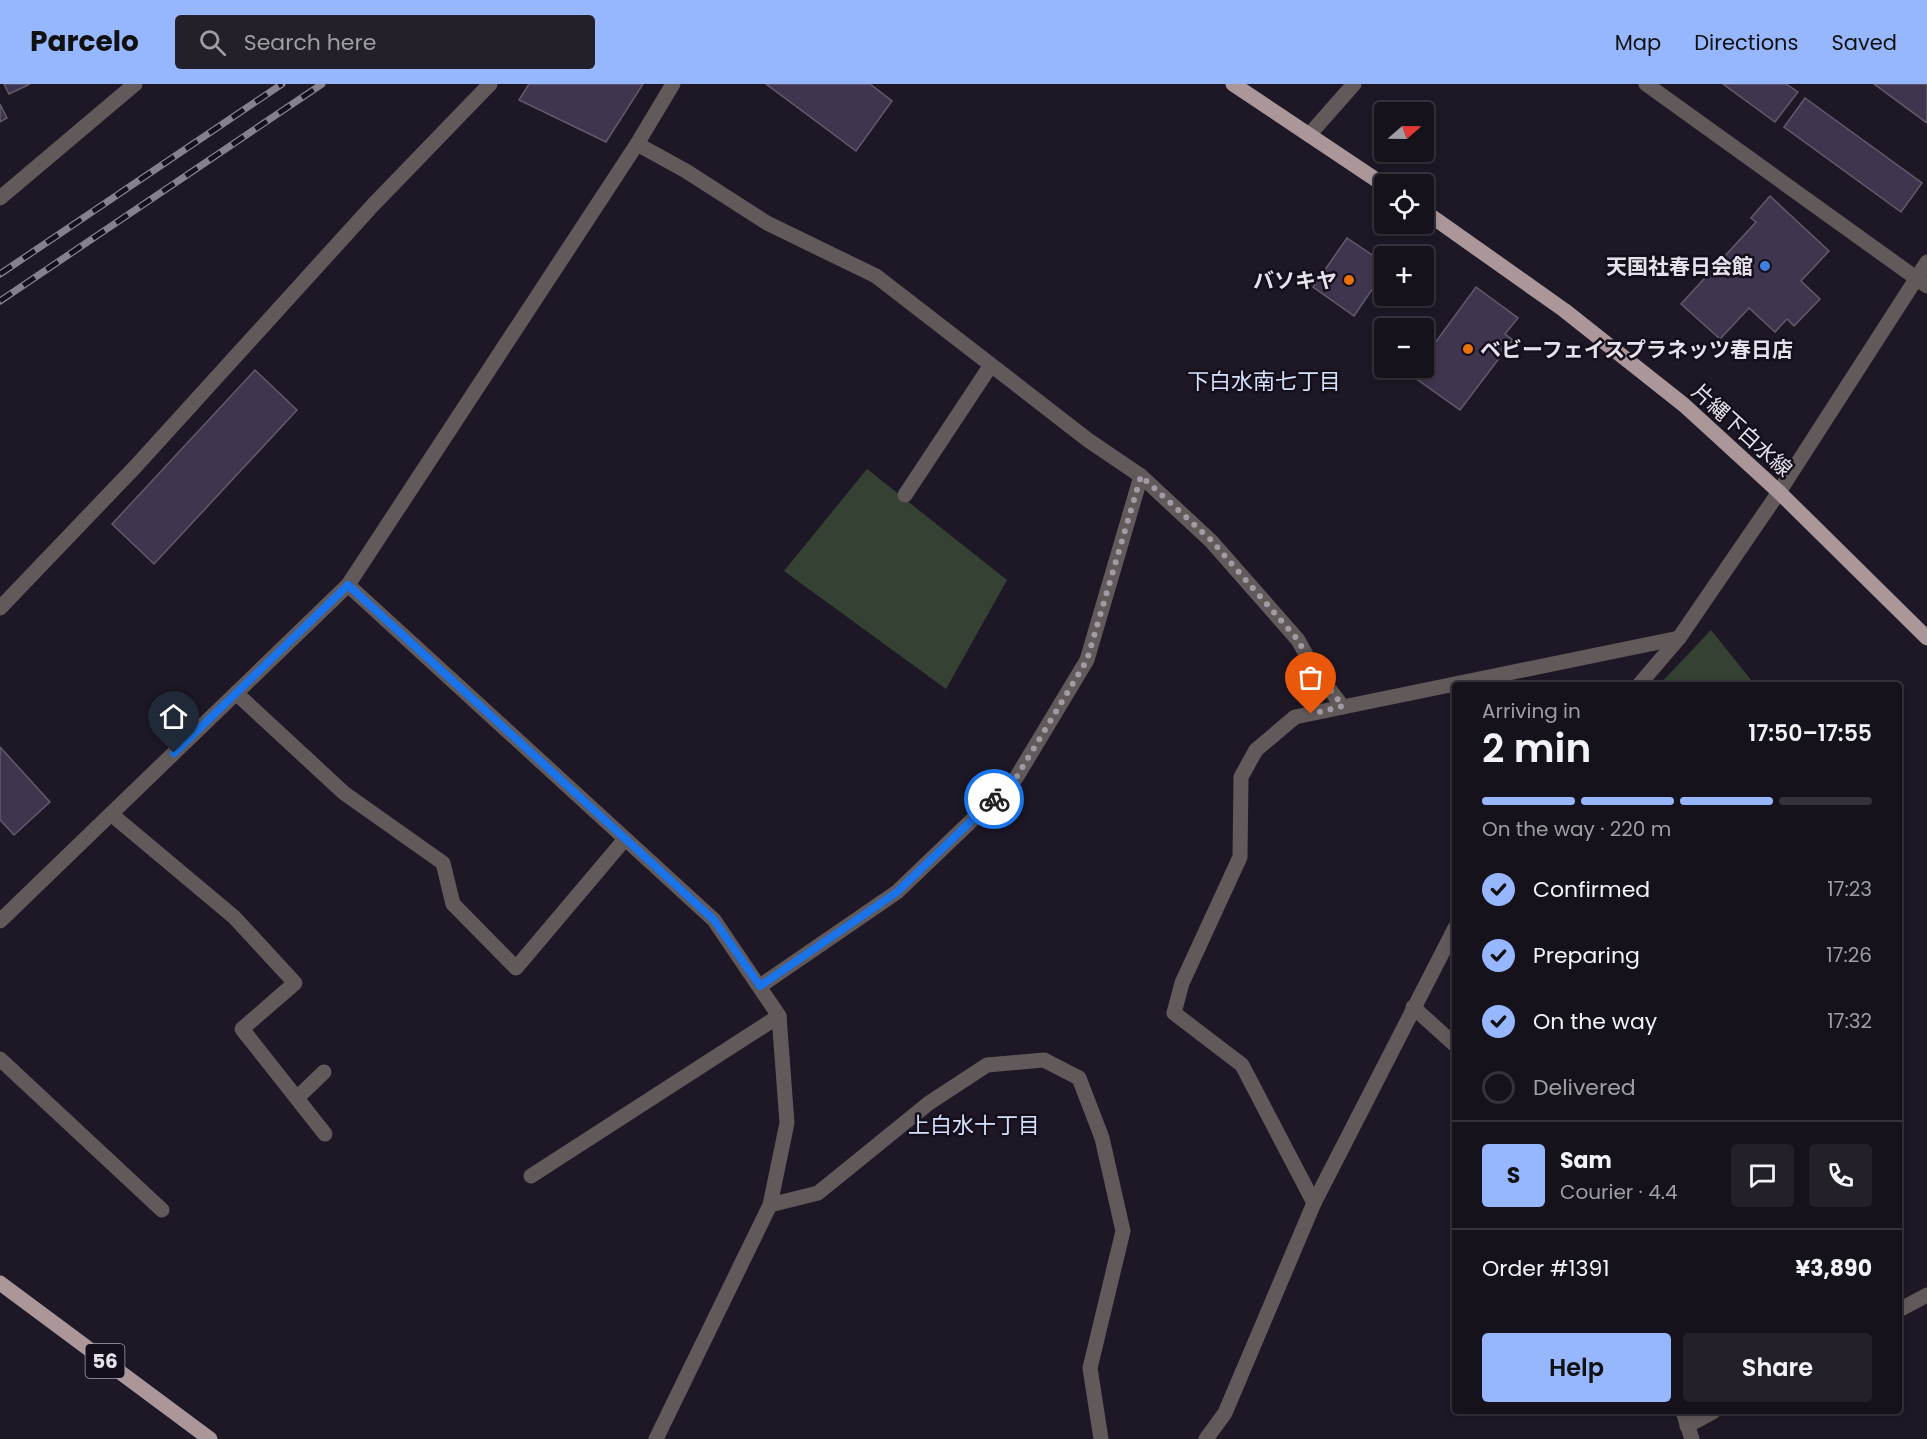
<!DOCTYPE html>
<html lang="en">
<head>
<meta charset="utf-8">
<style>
  :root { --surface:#16121c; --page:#232029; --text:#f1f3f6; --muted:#9e9ea3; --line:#35323b; --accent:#96b6fd }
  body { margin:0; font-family:Poppins,"Noto Sans JP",sans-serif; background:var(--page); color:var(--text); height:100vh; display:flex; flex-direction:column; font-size:22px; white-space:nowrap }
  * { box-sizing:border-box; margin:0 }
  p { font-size:20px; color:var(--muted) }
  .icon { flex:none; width:33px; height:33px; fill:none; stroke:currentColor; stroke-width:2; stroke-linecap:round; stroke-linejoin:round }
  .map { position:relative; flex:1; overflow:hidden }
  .sheet { position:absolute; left:1452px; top:598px; width:450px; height:732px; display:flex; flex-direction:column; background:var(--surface); border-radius:6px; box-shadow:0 3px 9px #0003,0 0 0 2px var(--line) }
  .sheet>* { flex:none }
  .needle { width:39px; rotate:70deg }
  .tools { position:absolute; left:1374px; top:18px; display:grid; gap:12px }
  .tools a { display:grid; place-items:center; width:60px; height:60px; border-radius:6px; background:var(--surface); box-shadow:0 3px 9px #0003,0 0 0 2px var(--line); font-size:30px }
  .pin { position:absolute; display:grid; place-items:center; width:51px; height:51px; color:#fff; margin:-62px -26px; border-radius:50% 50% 50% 0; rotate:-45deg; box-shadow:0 0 6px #0007 }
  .pin .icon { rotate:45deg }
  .courier { position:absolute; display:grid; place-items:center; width:60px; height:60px; margin:-30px; border:4px solid #1a73e8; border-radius:50%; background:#fff; color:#222; box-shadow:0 2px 8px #0007 }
  .overview em { font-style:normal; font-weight:600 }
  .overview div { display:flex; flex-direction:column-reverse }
  .overview { display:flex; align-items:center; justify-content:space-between; height:102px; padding:0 30px }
  h1 { font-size:39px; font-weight:600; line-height:45px }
  .bar { display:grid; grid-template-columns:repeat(4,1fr); gap:9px 6px; align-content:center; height:72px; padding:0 30px }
  .bar i { height:8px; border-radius:4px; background:var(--line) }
  .bar .current { background:var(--accent) }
  .bar p { grid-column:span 4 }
  .line { display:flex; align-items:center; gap:15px; padding:0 30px; border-top:2px solid var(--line) }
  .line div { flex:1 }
  .round { display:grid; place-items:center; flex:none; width:63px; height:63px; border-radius:6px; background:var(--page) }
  ol { padding:0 30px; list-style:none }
  li { display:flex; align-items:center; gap:18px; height:66px }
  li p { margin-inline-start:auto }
  li .icon { padding:6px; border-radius:50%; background:var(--accent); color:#111; stroke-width:4 }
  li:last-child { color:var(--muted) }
  li i { width:33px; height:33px; border:3px solid var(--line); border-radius:50% }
  .button { display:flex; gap:12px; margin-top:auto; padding:12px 30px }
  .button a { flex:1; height:69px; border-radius:6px; background:var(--accent); color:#111; font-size:24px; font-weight:600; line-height:69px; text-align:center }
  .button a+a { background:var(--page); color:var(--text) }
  header { display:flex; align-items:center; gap:36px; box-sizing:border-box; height:84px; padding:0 30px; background:var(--accent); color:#111 }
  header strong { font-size:28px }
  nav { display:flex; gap:33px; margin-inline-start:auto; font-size:21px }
  .search { width:420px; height:54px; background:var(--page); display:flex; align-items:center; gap:15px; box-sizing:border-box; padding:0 21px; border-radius:6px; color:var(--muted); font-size:22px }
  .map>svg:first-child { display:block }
  .green { fill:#354132 }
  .building { fill:#40354e; stroke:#625b6c; stroke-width:1.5 }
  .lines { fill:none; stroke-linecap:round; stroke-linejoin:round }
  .minor { stroke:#62595a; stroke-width:15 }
  .major { stroke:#ab979a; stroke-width:15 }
  .rail-casing { stroke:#86818d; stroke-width:7 }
  .rail { stroke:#150f1c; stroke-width:4.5; stroke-dasharray:14; stroke-linecap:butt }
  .done { stroke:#a09ba7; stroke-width:6; stroke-dasharray:0 10.8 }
  .route { stroke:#1a73e8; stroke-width:8 }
  .shop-dot { fill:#3f7fe0; stroke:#150f1c; stroke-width:2 }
  .food-dot { fill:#e8710a; stroke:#150f1c; stroke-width:2 }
  .labels { text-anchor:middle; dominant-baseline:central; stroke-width:5; stroke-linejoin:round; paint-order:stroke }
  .shield { fill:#150f1c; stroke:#a7a3ae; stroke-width:1.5 }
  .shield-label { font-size:20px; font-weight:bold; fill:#e6e2ec }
  .poi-label { font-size:21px; font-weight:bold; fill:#e6e2ec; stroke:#150f1c; text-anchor:end }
  .street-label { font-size:21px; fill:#e6e2ec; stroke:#150f1c }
  .neighbourhood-label { font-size:22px; fill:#d4e1fd; stroke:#150f1c }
</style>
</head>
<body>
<header>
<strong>Parcelo</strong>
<div class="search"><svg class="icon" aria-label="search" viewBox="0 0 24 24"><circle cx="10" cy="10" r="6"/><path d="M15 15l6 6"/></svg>Search here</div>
<nav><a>Map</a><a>Directions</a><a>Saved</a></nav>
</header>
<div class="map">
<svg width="1927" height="1355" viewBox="0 0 1927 1355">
  <rect width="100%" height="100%" fill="#1e1826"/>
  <!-- green -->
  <g class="green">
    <polygon points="867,385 1007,496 946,605 784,487"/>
    <polygon points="1711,546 1755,601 1659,601"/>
  </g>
  <!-- building -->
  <g class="building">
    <polygon points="4,0 30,0 9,10"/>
    <polygon points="529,0 643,0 606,58 519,16"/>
    <polygon points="766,0 870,0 892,17 856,67"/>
    <polygon points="1723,0 1786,0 1798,8 1775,38"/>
    <polygon points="1874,0 1927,0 1927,39"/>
    <polygon points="1805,14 1922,99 1901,128 1784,43"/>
    <polygon points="0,20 7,34 0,38"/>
    <polygon points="1770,112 1829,167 1801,197 1820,215 1794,242 1787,235 1775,248 1749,224 1720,255 1681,220 1756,138 1751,134"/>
    <polygon points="1347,154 1384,179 1384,188 1354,232 1313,203"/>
    <polygon points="1476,203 1518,234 1505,250 1513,256 1460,326 1411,291 1417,284 1424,284 1424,274"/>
    <polygon points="255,286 297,326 154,480 112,440"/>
    <polygon points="0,663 50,718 14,751 0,736"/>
  </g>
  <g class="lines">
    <!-- minor -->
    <g class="minor">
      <polyline points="673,0 637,60 686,87 767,139 876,192 1088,356 1141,392 1211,457 1298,556 1314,585 1343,623 1679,554"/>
      <polyline points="1646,0 1927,202"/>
      <polyline points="1309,51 1354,0"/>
      <polyline points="0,114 135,0"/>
      <polyline points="905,411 991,281"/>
      <polyline points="348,501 714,836 779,932 787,1039 770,1121 656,1355"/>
      <polyline points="0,524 136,382 373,121 490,0"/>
      <polyline points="1638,602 1679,554 1779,408 1927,178"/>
      <polyline points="236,609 344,709 443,779 453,820 516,884 625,755"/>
      <polyline points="111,730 234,833 295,899 242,945 325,1050"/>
      <polyline points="0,837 348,501 637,60"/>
      <polyline points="760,902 897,808 1016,694 1087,576 1141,392"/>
      <polyline points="1413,923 1455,961"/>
      <polyline points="0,975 162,1126"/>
      <polyline points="297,1014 324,988"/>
      <polyline points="531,1092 779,932"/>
      <polyline points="1314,1119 1242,981 1174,929 1182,899 1240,773 1241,693 1256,666 1295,633 1343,623"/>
      <polyline points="770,1121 818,1109 929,1019 987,981 1044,976 1079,994 1102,1054 1123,1147 1090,1284 1101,1355"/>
      <polyline points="1899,1226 1927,1211"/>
      <polyline points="1683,1328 1692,1355"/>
      <polyline points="1687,1342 1713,1328"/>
      <polyline points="1206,1355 1225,1329 1314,1119 1455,844"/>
    </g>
    <!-- major -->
    <g class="major">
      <polyline points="1233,0 1384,101"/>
      <polyline points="1424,127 1564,226 1684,321 1779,408 1927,554"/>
      <polyline points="0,1199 210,1355"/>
    </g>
    <!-- rail casing -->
    <g class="rail-casing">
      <g id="rail">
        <polyline points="0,190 282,0"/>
        <polyline points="0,217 322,0"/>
      </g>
    </g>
    <!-- rail -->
    <use href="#rail" class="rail"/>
  </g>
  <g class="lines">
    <!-- done -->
    <polyline class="done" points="994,715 1016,694 1087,576 1141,392 1211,456 1298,556 1314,585 1343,622 1311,630"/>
    <!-- route -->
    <polyline class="route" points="174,669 348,501 714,836 760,902 897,808 994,715"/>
  </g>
  <!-- markers -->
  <circle class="shop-dot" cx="1765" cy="182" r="6"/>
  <g class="food-dot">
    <circle cx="1349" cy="196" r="6"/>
    <circle cx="1468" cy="265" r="6"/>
  </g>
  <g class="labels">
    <!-- shield labels -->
    <rect class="shield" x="85.5" y="1260" width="39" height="34" rx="4.5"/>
    <g class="shield-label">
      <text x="105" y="1277">56</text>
    </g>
    <!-- poi labels -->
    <g class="poi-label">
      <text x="1753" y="182">天国社春日会館</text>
      <text x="1337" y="196">バソキヤ</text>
      <text x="1480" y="265" text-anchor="start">ベビーフェイスプラネッツ春日店</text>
    </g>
    <!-- street labels -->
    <g class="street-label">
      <text transform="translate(1742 346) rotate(42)">片縄下白水線</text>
    </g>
    <!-- neighbourhood labels -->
    <g class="neighbourhood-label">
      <text x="1264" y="297">下白水南七丁目</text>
      <text x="974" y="1041">上白水十丁目</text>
    </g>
  </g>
</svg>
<div class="tools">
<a><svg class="needle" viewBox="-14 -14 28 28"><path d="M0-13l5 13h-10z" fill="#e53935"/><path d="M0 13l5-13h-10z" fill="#9e9ea3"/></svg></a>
<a><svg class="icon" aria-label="locate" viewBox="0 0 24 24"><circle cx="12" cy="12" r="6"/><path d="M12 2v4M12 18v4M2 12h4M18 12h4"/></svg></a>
<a>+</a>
<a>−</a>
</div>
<div class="pin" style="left:1311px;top:630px;background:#ea580c"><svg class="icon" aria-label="bag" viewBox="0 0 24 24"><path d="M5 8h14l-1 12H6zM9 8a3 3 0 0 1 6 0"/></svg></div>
<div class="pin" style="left:174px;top:669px;background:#1f2937"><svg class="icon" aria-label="home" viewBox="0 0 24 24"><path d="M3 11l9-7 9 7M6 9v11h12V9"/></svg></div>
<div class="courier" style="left:994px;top:715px"><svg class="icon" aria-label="bike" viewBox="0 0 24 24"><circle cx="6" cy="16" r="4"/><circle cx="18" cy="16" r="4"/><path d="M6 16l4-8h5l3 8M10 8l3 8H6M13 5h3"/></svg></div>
<section class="sheet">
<div class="overview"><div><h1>2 min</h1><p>Arriving in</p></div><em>17:50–17:55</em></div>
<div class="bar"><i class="current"></i><i class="current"></i><i class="current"></i><i></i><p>On the way · 220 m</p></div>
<ol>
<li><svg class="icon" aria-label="check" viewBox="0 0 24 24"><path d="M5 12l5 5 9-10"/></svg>Confirmed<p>17:23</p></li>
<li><svg class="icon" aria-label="check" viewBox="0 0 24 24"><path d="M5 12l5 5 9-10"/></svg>Preparing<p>17:26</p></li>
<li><svg class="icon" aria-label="check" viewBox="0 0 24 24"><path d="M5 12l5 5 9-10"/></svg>On the way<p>17:32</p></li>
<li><i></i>Delivered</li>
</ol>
<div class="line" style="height:108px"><b class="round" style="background:var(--accent);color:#111">S</b><div><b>Sam</b><p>Courier · 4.4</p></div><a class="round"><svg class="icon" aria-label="chat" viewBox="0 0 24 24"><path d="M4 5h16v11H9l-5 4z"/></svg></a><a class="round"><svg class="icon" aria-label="phone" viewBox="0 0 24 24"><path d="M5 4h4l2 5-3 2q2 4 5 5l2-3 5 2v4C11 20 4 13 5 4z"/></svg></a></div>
<div class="line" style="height:78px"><div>Order #1391</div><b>¥3,890</b></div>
<div class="button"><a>Help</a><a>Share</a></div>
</section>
</div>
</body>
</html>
